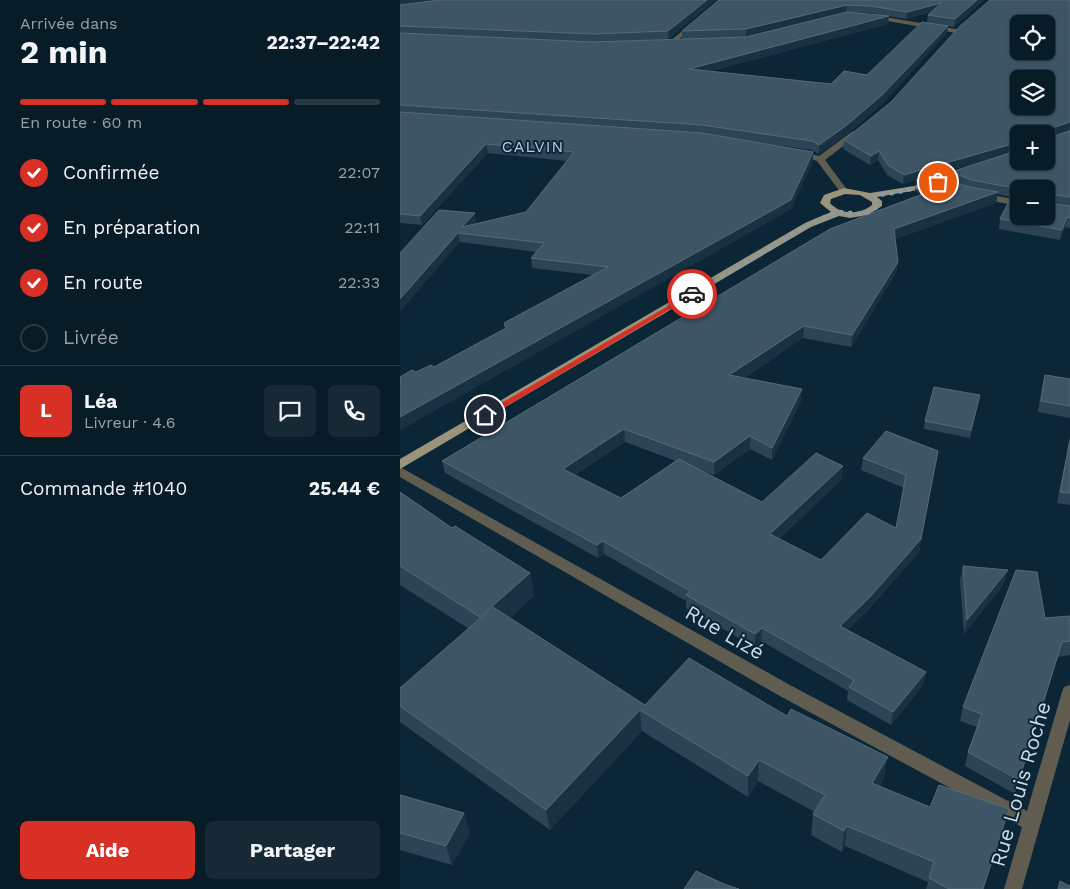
<!DOCTYPE html>
<html lang="fr">
<head>
<meta charset="utf-8">
<style>
  :root { --surface:#081c28; --page:#162934; --text:#f1f3f6; --muted:#98a1a8; --line:#293a45; --accent:#d93025 }
  body { margin:0; font-family:"Work Sans",sans-serif; background:var(--page); color:var(--text); height:100vh; display:flex; flex-direction:column; font-size:19px; white-space:nowrap }
  * { box-sizing:border-box; margin:0 }
  p { font-size:16px; color:var(--muted) }
  .icon { flex:none; width:28px; height:28px; fill:none; stroke:currentColor; stroke-width:2; stroke-linecap:round; stroke-linejoin:round }
  .map { position:relative; flex:1; overflow:hidden }
  .panel { display:flex; flex-direction:column; background:var(--surface); width:400px }
  .panel>* { flex:none }
  .fabs { position:absolute; left:610px; top:15px; display:grid; gap:10px }
  .fabs a { display:grid; place-items:center; width:45px; height:45px; border-radius:8px; background:var(--surface); box-shadow:0 1px 4px #0004,0 0 0 1px var(--line); font-size:25px }
  .pin { position:absolute; display:grid; place-items:center; width:42px; height:42px; color:#fff; margin:-21px; border:2px solid #fff; border-radius:50%; box-shadow:0 1px 5px #0007 }
  .courier { position:absolute; display:grid; place-items:center; width:50px; height:50px; margin:-25px; border:4px solid #d93025; border-radius:50%; background:#fff; color:#222; box-shadow:0 1px 6px #0007 }
  .headline em { font-style:normal; font-weight:700 }
  .headline div { display:flex; flex-direction:column-reverse }
  .headline { display:flex; align-items:center; justify-content:space-between; height:85px; padding:0 20px }
  h1 { font-size:32px; font-weight:700; line-height:38px }
  .bar { display:grid; grid-template-columns:repeat(4,1fr); gap:8px 5px; align-content:center; height:60px; padding:0 20px }
  .bar i { height:6px; border-radius:4px; background:var(--line) }
  .bar .selected { background:var(--accent) }
  .bar p { grid-column:span 4 }
  .line { display:flex; align-items:center; gap:12px; padding:0 20px; border-top:1px solid var(--line) }
  .line div { flex:1 }
  .round { display:grid; place-items:center; flex:none; width:52px; height:52px; border-radius:8px; background:var(--page) }
  ol { padding:0 20px; list-style:none }
  li { display:flex; align-items:center; gap:15px; height:55px }
  li p { margin-inline-start:auto }
  li .icon { padding:5px; border-radius:50%; background:var(--accent); color:#fff; stroke-width:4 }
  li:last-child { color:var(--muted) }
  li i { width:28px; height:28px; border:2px solid var(--line); border-radius:50% }
  .primary-button { display:flex; gap:10px; margin-top:auto; padding:10px 20px }
  .primary-button a { flex:1; height:58px; border-radius:8px; background:var(--accent); color:#fff; font-size:20px; font-weight:700; line-height:58px; text-align:center }
  .primary-button a+a { background:var(--page); color:var(--text) }
  main { display:flex; flex:1; min-height:0 }
  .map>svg:first-child { display:block }
  .lines { fill:none; stroke-linecap:round; stroke-linejoin:round }
  .minor { fill:#605c4f; fill-rule:evenodd }
  .major { fill:#9c947a; fill-rule:evenodd }
  .wall { fill:#2c4556; fill-rule:evenodd }
  .shaded-wall { fill:#183243 }
  .building { fill:#3d5565; stroke:#546a7a; fill-rule:evenodd }
  .route { fill:#d93025 }
  .done { stroke:#889ca8; stroke-width:5; stroke-dasharray:0 9 }
  .labels { text-anchor:middle; dominant-baseline:central; stroke-width:4; stroke-linejoin:round; paint-order:stroke }
  .far-quarter-label { font-size:16px; letter-spacing:1px; fill:#b2d0e5; stroke:#0b2636 }
  .near-street-label { font-size:21px; fill:#ccdbe6; stroke:#0b2636 }
</style>
</head>
<body>
<main>
<section class="panel">
<div class="headline"><div><h1>2 min</h1><p>Arrivée dans</p></div><em>22:37–22:42</em></div>
<div class="bar"><i class="selected"></i><i class="selected"></i><i class="selected"></i><i></i><p>En route · 60 m</p></div>
<ol>
<li><svg class="icon" aria-label="check" viewBox="0 0 24 24"><path d="M5 12l5 5 9-10"/></svg>Confirmée<p>22:07</p></li>
<li><svg class="icon" aria-label="check" viewBox="0 0 24 24"><path d="M5 12l5 5 9-10"/></svg>En préparation<p>22:11</p></li>
<li><svg class="icon" aria-label="check" viewBox="0 0 24 24"><path d="M5 12l5 5 9-10"/></svg>En route<p>22:33</p></li>
<li><i></i>Livrée</li>
</ol>
<div class="line" style="height:90px"><b class="round" style="background:var(--accent);color:#fff">L</b><div><b>Léa</b><p>Livreur · 4.6</p></div><a class="round"><svg class="icon" aria-label="chat" viewBox="0 0 24 24"><path d="M4 5h16v11H9l-5 4z"/></svg></a><a class="round"><svg class="icon" aria-label="phone" viewBox="0 0 24 24"><path d="M5 4h4l2 5-3 2q2 4 5 5l2-3 5 2v4C11 20 4 13 5 4z"/></svg></a></div>
<div class="line" style="height:65px"><div>Commande #1040</div><b>25.44 €</b></div>
<div class="primary-button"><a>Aide</a><a>Partager</a></div>
</section>
<div class="map">
<svg width="670" height="889" viewBox="0 0 670 889">
  <rect width="100%" height="100%" fill="#0b2636"/>
  <g class="lines">
    <!-- minor -->
    <g class="minor">
      <polygon points="473,15 556,29 559,31 556,33 471,18 470,17"/>
      <polygon points="292,23 297,24 273,44 269,44 269,42"/>
      <polygon points="453,131 460,133 425,160 448,191 447,193 441,193 417,161 392,153 396,150 419,156"/>
      <polygon points="579,193 619,200 619,206 576,198 576,194"/>
      <polygon points="0,467 390,685 627,811 662,692 664,687 670,685 670,720 622,889 604,889 622,827 378,695 0,477"/>
    </g>
    <!-- major -->
    <path class="major" d="M565,169L568,170V174L518,190L477,197L482,201V206L468,215L450,218L439,216L411,227L0,469V459L405,223L431,212L420,203L424,195L444,188L470,193L514,186ZM445,194L460,195L472,202V205C459,215 441,215 430,203L431,199Z"/>
  </g>
  <!-- wall -->
  <g class="wall">
    <polygon points="316,0 268,39 202,42 346,37 488,24 311,71 431,84 467,75 527,22 528,15 531,12 506,19 470,13 446,12 346,37 282,39 282,31 319,0 584,0 554,27 548,26 547,33 482,104 447,134 419,154 411,150 342,140 413,161 391,209 0,430 16,372 34,367 105,329 104,323 193,275 132,268 131,258 137,252 60,242 0,253 76,222 74,225 126,212 167,161 88,153 22,225 0,223 0,5"/>
    <path d="M670,0V131L648,138L670,131V228L665,227L660,240L599,229L600,219L611,197L597,194L596,203L495,239L498,262L496,273L451,347L403,338L344,378L401,401L372,460L350,449L314,475L298,469L362,502L442,479L379,539L421,560L496,528L504,488L461,470L463,458L538,451L519,552L468,610L447,630L526,672L523,685L491,725L447,700L448,691L361,641L355,647L286,608V601L204,554L198,558L45,473L42,461L521,195L515,191L516,180L503,184L487,175L478,160L470,165L443,149L444,140L491,102ZM619,134L646,161H619ZM613,152L551,172L550,180L524,178ZM619,189H646L619,216ZM225,442L276,461L221,498L175,475Z"/>
    <polygon points="645,375 670,379 670,418 638,412 642,386"/>
    <polygon points="580,395 570,438 524,429 525,421"/>
    <polygon points="670,436 670,505 657,503"/>
    <polygon points="0,492 52,528 130,573 134,596 110,618 245,705 484,778 480,786 583,889 526,889 528,882 445,846 442,852 411,835 413,814 415,812 358,781 348,797 242,731 150,830 0,722 0,688 69,629 0,585"/>
    <polygon points="563,566 604,584 564,634 560,580"/>
    <polygon points="670,616 670,655 658,657 615,794 565,766 568,752 577,727 560,721 563,707 645,618"/>
    <polygon points="0,795 64,813 70,833 52,865 0,850"/>
  </g>
  <!-- shaded-wall -->
  <g class="shaded-wall">
    <polygon points="0,0 45,0 0,5"/>
    <polygon points="307,0 316,0 268,39 268,31"/>
    <polygon points="577,0 584,0 554,27 555,19"/>
    <polygon points="541,3 540,10 506,19 507,12"/>
    <polygon points="447,5 446,12 346,37 346,29"/>
    <polygon points="489,16 488,24 289,77 289,69"/>
    <polygon points="548,26 547,33 482,104 447,134 419,154 419,145"/>
    <polygon points="670,122 669,130 646,138 646,130"/>
    <polygon points="619,142 619,150 503,184 504,175"/>
    <polygon points="86,144 88,153 22,225 20,216"/>
    <polygon points="479,151 478,160 470,165 471,156"/>
    <polygon points="413,152 413,161 391,209 0,430 0,417"/>
    <polygon points="598,192 596,203 492,240 494,229"/>
    <polygon points="75,213 76,222 67,234 62,227"/>
    <polygon points="667,217 665,227 660,240 662,230"/>
    <polygon points="58,233 60,242 0,312 0,299"/>
    <polygon points="498,262 496,273 451,347 452,335"/>
    <polygon points="404,326 403,338 330,387 329,375"/>
    <polygon points="402,389 401,401 372,460 372,448"/>
    <polygon points="224,429 225,442 165,482 163,469"/>
    <polygon points="350,436 350,449 314,475 314,462"/>
    <polygon points="538,451 519,552 468,610 438,639 440,626 470,597"/>
    <polygon points="443,466 442,479 370,547 370,534"/>
    <polygon points="203,541 204,554 198,558 197,545"/>
    <polygon points="608,570 604,584 564,634 567,620"/>
    <polygon points="130,573 134,596 86,640 80,617"/>
    <polygon points="362,628 361,641 355,647 355,634"/>
    <polygon points="526,672 523,685 491,725 493,712"/>
    <polygon points="240,710 242,731 150,830 146,810"/>
    <polygon points="488,757 484,778 469,804 472,783"/>
    <polygon points="359,760 358,781 348,797 348,776"/>
    <polygon points="64,813 70,833 52,865 46,846"/>
    <polygon points="447,826 445,846 442,852 444,831"/>
  </g>
  <!-- building -->
  <g class="building">
    <polygon points="39,0 307,0 268,31 193,34 0,26 0,5"/>
    <polygon points="319,0 577,0 555,19 528,15 541,3 507,12 471,6 447,5 346,29 282,31"/>
    <path d="M590,0H670V122L646,130V134H619V142L504,175L488,165L479,151L471,156L444,140L491,102L560,26ZM619,24H646V51H619ZM619,79H646V106H619Z"/>
    <polygon points="447,12 489,16 289,69 431,84 444,71 467,75 522,22 548,26 482,95 447,125 419,145 412,141 302,125 0,105 0,33 193,42 346,37"/>
    <polygon points="0,112 302,133 413,152 391,200 0,417 0,377 12,370 16,372 31,365 34,367 106,328 104,323 208,267 131,258 144,243 58,233 0,299 0,253 39,210 75,213 62,227 126,212 174,152 86,144 20,216 0,214"/>
    <polygon points="670,131 670,197 647,194 648,203 670,206 670,218 667,217 662,230 600,219 611,197 619,198 619,216 646,216 646,189 619,189 572,180 551,172 619,150 619,161 646,161 646,136 648,138"/>
    <polygon points="536,175 565,186 598,192 494,229 498,262 452,335 404,326 329,375 402,389 372,448 350,436 314,462 224,429 163,469 221,498 279,459 362,502 416,453 443,466 370,534 421,560 467,513 496,528 506,475 463,458 486,431 538,451 521,539 470,597 440,626 526,672 493,712 449,687 454,680 362,628 355,634 286,595 290,591 203,541 197,545 42,461 430,229 533,190 516,180"/>
    <polygon points="645,375 670,379 670,406 641,401"/>
    <polygon points="534,387 580,395 571,430 525,421"/>
    <polygon points="670,440 670,493 660,492"/>
    <polygon points="0,492 52,528 55,526 130,573 80,617 0,566"/>
    <polygon points="563,566 608,570 567,620"/>
    <polygon points="616,570 637,572 645,618 670,616 670,641 662,642 619,780 568,752 582,714 563,707"/>
    <polygon points="93,607 245,705 289,658 387,716 391,709 488,757 472,783 530,807 539,785 609,809 583,889 549,889 529,878 534,862 447,826 444,831 413,814 425,795 359,760 348,776 240,710 146,810 0,706 0,688"/>
    <polygon points="0,795 64,813 46,846 0,833"/>
    <polygon points="296,871 324,884 339,889 284,889"/>
    <polygon points="660,881 670,886 670,889 658,889"/>
  </g>
  <!-- route -->
  <polygon class="route" points="292,292 294,292 294,295 88,417 81,415"/>
  <g class="lines">
    <!-- done -->
    <polyline class="done" points="292,294 408,225 437,212 461,214 472,211 477,206 477,201 471,196 498,192 538,182"/>
  </g>
  <g class="labels">
    <!-- far-quarter labels -->
    <g class="far-quarter-label">
      <text x="133" y="146">CALVIN</text>
    </g>
    <!-- near-street labels -->
    <g class="near-street-label">
      <text transform="translate(325 632) rotate(30)">Rue Lizé</text>
      <text transform="translate(620 784) rotate(-74)">Rue Louis Roche</text>
    </g>
  </g>
</svg>
<div class="fabs">
<a><svg class="icon" aria-label="locate" viewBox="0 0 24 24"><circle cx="12" cy="12" r="6"/><path d="M12 2v4M12 18v4M2 12h4M18 12h4"/></svg></a>
<a><svg class="icon" aria-label="layers" viewBox="0 0 24 24"><path d="M12 4l9 5-9 5-9-5zM3 14l9 5 9-5"/></svg></a>
<a>+</a>
<a>−</a>
</div>
<div class="pin" style="left:538px;top:182px;background:#ea580c"><svg class="icon" aria-label="bag" viewBox="0 0 24 24"><path d="M5 8h14l-1 12H6zM9 8a3 3 0 0 1 6 0"/></svg></div>
<div class="pin" style="left:85px;top:415px;background:#1f2937"><svg class="icon" aria-label="home" viewBox="0 0 24 24"><path d="M3 11l9-7 9 7M6 9v11h12V9"/></svg></div>
<div class="courier" style="left:292px;top:294px"><svg class="icon" aria-label="car" viewBox="0 0 24 24"><path d="M5 17H2v-5l4-1 3-4h7l3 4 3 1v5h-3M9 17h6M6 11h13"/><circle cx="7" cy="17" r="2"/><circle cx="17" cy="17" r="2"/></svg></div>
</div>
</main>
</body>
</html>
